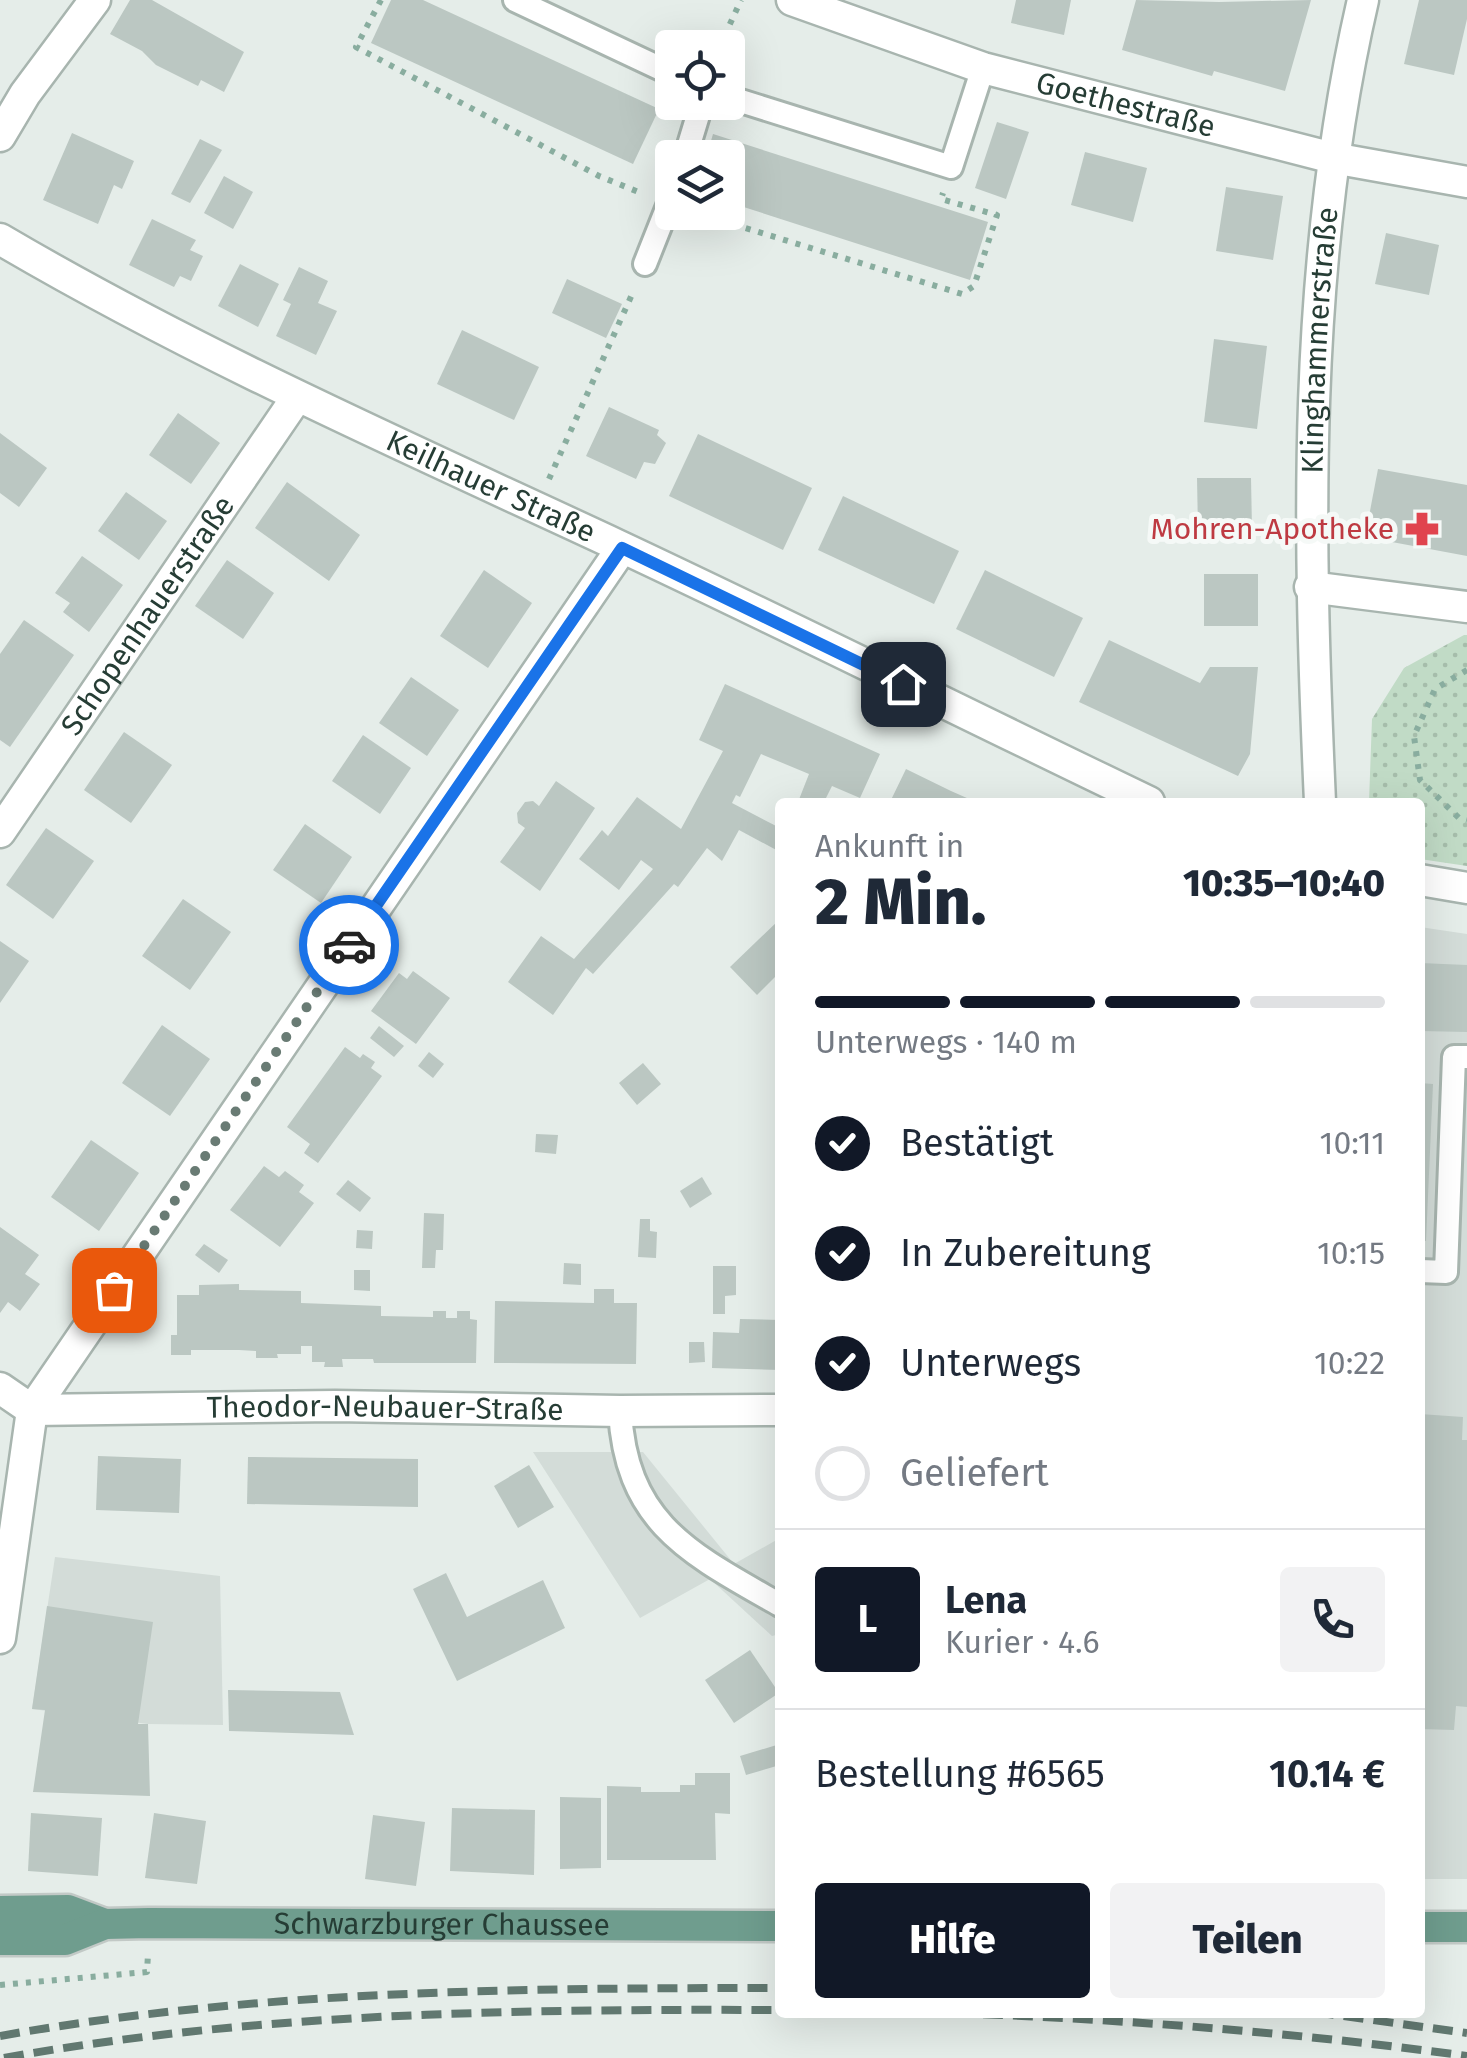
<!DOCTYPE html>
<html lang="de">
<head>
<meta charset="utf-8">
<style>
  :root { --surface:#fff; --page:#f2f2f3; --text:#1f2937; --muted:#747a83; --line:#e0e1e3; --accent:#111827 }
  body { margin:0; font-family:"Fira Sans",sans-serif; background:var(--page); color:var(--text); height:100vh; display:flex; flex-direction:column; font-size:38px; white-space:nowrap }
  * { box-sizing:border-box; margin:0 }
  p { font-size:32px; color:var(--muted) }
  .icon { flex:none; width:55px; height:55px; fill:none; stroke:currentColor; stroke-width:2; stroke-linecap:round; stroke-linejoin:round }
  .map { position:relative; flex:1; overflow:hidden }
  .sheet { position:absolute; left:775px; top:798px; width:650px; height:1220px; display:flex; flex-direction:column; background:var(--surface); border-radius:10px; box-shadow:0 10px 40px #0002 }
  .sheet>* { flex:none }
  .buttons { position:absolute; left:655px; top:30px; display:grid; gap:20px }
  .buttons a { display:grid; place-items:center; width:90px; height:90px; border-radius:10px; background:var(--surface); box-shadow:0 10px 40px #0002; font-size:50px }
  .pin { position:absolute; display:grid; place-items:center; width:85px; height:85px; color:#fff; margin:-42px; border-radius:20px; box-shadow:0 5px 15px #0006 }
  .courier { position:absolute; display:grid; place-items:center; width:100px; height:100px; margin:-50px; border:8px solid #1a73e8; border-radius:50%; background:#fff; color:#222; box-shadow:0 2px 12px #0007 }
  .summary em { font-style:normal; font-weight:800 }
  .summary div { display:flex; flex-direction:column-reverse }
  .summary { display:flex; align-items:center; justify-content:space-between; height:170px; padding:0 40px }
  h1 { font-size:65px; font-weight:800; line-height:75px }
  .bar { display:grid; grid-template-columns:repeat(4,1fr); gap:15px 10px; align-content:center; height:120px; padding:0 40px }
  .bar i { height:12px; border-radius:8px; background:var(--line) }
  .bar .selected { background:var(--accent) }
  .bar p { grid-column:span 4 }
  .line { display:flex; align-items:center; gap:25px; padding:0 40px; border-top:2px solid var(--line) }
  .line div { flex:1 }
  .round { display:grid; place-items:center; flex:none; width:105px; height:105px; border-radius:10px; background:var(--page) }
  ol { padding:0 40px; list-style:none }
  li { display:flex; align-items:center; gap:30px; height:110px }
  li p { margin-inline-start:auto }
  li .icon { padding:10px; border-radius:50%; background:var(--accent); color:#fff; stroke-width:4 }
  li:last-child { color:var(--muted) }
  li i { width:55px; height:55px; border:5px solid var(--line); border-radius:50% }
  .button { display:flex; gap:20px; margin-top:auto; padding:20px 40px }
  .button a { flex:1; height:115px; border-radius:10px; background:var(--accent); color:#fff; font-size:40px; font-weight:800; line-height:115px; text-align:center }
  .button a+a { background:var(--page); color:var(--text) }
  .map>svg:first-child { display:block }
  .built { fill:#d3dcd8 }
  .park { fill:url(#park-dots) }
  .building { fill:#bbc7c2 }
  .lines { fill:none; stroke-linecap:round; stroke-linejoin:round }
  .service-casing { stroke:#a8b5af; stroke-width:28 }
  .minor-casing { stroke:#a8b5af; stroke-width:35 }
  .primary-casing { stroke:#c2c9c6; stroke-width:35 }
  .path { stroke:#89ad9f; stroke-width:6; stroke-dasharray:5 8; stroke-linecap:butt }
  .service { stroke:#fff; stroke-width:22 }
  .minor { stroke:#fff; stroke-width:30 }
  .primary { stroke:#6f9d8e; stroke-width:30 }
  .rail { stroke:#617870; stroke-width:8; stroke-dasharray:20 10; stroke-linecap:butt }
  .done { stroke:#697b74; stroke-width:10; stroke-dasharray:0 18 }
  .route { stroke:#1a73e8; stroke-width:12 }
  .labels { text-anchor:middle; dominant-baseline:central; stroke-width:10; stroke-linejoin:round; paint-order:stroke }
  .street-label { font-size:30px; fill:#263d35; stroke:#f5f9f7 }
  .health-label { font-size:30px; fill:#be3a42; stroke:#f5f9f7; text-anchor:end }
</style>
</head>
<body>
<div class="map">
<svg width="1467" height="2058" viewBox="0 0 1467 2058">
  <defs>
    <pattern id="park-dots" width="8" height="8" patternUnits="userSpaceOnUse" patternTransform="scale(2.5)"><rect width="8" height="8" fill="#c1dbc6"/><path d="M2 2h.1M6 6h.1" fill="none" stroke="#a6bdab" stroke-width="1.8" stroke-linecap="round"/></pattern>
  </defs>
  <rect width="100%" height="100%" fill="#e5ede9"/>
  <!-- built -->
  <g class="built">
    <polygon points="1420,927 1467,934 1467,1879 1420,1879"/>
    <polygon points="533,1452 643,1452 734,1564 780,1538 780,1634 772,1636 710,1579 640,1618"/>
    <polygon points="55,1557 220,1576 223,1725 148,1724 32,1709"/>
  </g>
  <!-- park -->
  <polygon class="park" points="1464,635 1467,635 1467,866 1420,859 1420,802 1369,802 1372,719 1404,668"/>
  <!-- building -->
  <g class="building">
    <polygon points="130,0 152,0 244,52 224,92 201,80 198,86 156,65 142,51 110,34"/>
    <polygon points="391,0 423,0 659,109 633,164 371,43"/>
    <polygon points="1016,0 1071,0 1064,35 1011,23"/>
    <polygon points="1136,0 1219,2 1311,0 1285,91 1214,71 1212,76 1122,50"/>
    <polygon points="1419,0 1467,0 1467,19 1454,75 1404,64"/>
    <polygon points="997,122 1029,132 1006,199 975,188"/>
    <polygon points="72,133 134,161 122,189 114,185 98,224 43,200"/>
    <polygon points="713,134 988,222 970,280 728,202 728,158 706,158"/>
    <polygon points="200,139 222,150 190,203 171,194"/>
    <polygon points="1085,152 1147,168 1133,222 1071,205"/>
    <polygon points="224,176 253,192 233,229 204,213"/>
    <polygon points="1226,187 1283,196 1273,260 1216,251"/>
    <polygon points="152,219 196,240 190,250 203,256 191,281 180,276 174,287 129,265"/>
    <polygon points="1386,233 1439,245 1429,295 1375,284"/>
    <polygon points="240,264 279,284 258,327 218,306"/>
    <polygon points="299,267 328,281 318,303 337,311 316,355 276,336 291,304 283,300"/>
    <polygon points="567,279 622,304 606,338 552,313"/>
    <polygon points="462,330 539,367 514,420 437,384"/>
    <polygon points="1214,339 1267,346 1257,429 1204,422"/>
    <polygon points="609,407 659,430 657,435 666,443 655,464 644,462 636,479 586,456"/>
    <polygon points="178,413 220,443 191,484 149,455"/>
    <polygon points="0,433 47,468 19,507 0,493"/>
    <polygon points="698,434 812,488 783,550 669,496"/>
    <polygon points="1378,469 1467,485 1467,556 1365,537"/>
    <polygon points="1197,478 1251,478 1252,529 1198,530"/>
    <polygon points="287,482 360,535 329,581 255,528"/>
    <polygon points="126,492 167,521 139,560 98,531"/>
    <polygon points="843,496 959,551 934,604 818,550"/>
    <polygon points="82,556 123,585 89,632 63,612 70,603 55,593"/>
    <polygon points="227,560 274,593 243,639 195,606"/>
    <polygon points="484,570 532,603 488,668 440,636"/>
    <polygon points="985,570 1083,618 1054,677 956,629"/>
    <rect x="1204" y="574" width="54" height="52"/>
    <polygon points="24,620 74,655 10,747 0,740 0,654"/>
    <polygon points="1109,640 1200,683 1210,667 1258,667 1250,754 1238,776 1079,702"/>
    <polygon points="411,677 459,710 427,756 379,723"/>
    <polygon points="725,684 880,754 860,798 832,786 824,802 798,802 809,774 761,754 740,797 736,795 732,803 780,828 780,852 739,830 722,861 707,848 678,887 674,884 593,974 586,968 553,1015 508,982 541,936 574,959 653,869 641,860 619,890 579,859 602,830 608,836 637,797 681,829 723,751 699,740"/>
    <polygon points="124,732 172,765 131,823 84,790"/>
    <polygon points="363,735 411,768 380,814 332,781"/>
    <polygon points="906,769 951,791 976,802 890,802"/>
    <polygon points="556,781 595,808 540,891 500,862 525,828 518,823 517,813 525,802 533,801 539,806"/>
    <polygon points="305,824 352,857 321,903 273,870"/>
    <polygon points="46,828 94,861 53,919 6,885"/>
    <polygon points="183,899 231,932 190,990 142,956"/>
    <polygon points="780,919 780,972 757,995 730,967"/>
    <polygon points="0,941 29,961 0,1003"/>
    <polygon points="1420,963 1467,965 1467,1032 1420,1031"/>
    <polygon points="413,971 450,998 416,1044 371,1011 399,973 407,979"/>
    <polygon points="162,1025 210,1059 170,1116 122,1083"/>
    <polygon points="379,1026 404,1046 394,1057 370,1038"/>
    <polygon points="345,1047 360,1058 363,1054 375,1062 371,1068 382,1076 318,1163 304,1153 310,1144 287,1127"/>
    <polygon points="429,1052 444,1064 433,1078 418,1066"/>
    <polygon points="643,1063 661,1084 637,1105 619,1083"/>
    <polygon points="1420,1083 1433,1084 1426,1241 1420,1241"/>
    <polygon points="536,1134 558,1135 556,1154 535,1152"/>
    <polygon points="91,1140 139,1173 99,1231 51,1197"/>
    <polygon points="264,1166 279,1177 285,1171 304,1185 299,1192 314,1203 280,1247 230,1210"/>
    <polygon points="702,1177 712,1194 690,1208 680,1191"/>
    <polygon points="348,1180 371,1198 360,1212 336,1194"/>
    <polygon points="424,1213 444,1214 443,1250 436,1250 435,1268 422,1268"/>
    <polygon points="640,1219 650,1219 650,1231 657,1232 656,1258 638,1257"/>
    <polygon points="0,1227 39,1255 25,1274 40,1284 20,1311 8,1302 0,1313"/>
    <polygon points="357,1230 373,1231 372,1249 356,1248"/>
    <polygon points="204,1244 228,1260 219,1273 195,1255"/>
    <polygon points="564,1263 581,1264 581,1285 563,1284"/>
    <polygon points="713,1266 736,1266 736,1295 725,1296 725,1314 713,1314"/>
    <polygon points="354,1270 370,1270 370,1291 354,1290"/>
    <polygon points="239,1284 239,1290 301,1291 301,1303 381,1306 381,1316 433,1317 433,1311 446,1311 446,1318 457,1318 457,1311 470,1311 470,1319 477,1320 476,1363 374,1363 373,1359 342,1359 343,1367 324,1367 325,1362 312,1362 312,1346 301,1346 301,1354 277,1354 278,1358 256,1358 256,1351 239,1350 191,1350 191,1355 171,1355 171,1335 177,1335 177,1295 199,1295 199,1285"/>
    <polygon points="594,1289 614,1289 614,1303 637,1303 636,1364 494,1363 495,1301 594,1303"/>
    <polygon points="740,1319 780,1320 780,1370 712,1368 713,1332 739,1333"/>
    <polygon points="689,1342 704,1342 705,1362 689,1363"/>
    <polygon points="1420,1414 1463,1417 1462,1440 1467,1440 1467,1707 1456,1706 1454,1730 1420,1729"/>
    <polygon points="98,1456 181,1459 179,1513 96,1510"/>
    <polygon points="248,1457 418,1459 418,1507 247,1504"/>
    <polygon points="529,1465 554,1507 518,1528 494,1486"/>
    <polygon points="446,1573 467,1617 543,1580 565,1628 457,1681 413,1589"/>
    <polygon points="47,1606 153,1622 138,1724 148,1724 150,1796 33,1792 45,1710 32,1709"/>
    <polygon points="750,1650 779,1693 734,1723 705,1680"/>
    <polygon points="228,1690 340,1692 354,1735 229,1731"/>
    <polygon points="780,1744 780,1765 746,1775 740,1756"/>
    <polygon points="695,1773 730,1773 730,1814 715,1813 716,1860 607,1860 607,1786 641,1787 641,1792 680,1792 680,1785 695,1785"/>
    <polygon points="560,1797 601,1798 601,1868 560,1869"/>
    <polygon points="452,1808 535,1810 534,1875 450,1871"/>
    <polygon points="31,1813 102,1818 98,1876 28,1871"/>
    <polygon points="154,1813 206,1821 197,1884 145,1878"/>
    <polygon points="373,1815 425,1822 416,1886 365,1879"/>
  </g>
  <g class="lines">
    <!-- service casing -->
    <g class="service-casing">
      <g id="service">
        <polyline points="515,0 672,74"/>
        <polyline points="728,97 951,167 983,68"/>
        <polyline points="685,158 702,102"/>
        <polyline points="645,264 672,196"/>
        <polyline points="1420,1271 1446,1272 1454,1057 1467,1057"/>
        <path d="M620,1411C626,1524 691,1554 780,1605"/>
      </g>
    </g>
    <!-- minor casing -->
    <g class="minor-casing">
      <g id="minor">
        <path id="s1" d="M792,0L983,68L1333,158L1467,182"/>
        <polyline points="0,136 25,94 95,0"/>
        <path id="s2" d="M0,239C199,356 409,448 617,545C796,629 972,717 1149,802"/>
        <polyline points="1310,587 1467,607"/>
        <path id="s3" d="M1320,802C1308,534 1302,264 1363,0"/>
        <path id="s4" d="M0,832L297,397"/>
        <polyline points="1420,880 1467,888"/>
        <path id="s5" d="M0,1388L32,1410L335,1406L620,1411L780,1410"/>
        <polyline points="0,1638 32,1410 622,548"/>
      </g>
    </g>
    <!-- primary casing -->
    <g class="primary-casing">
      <g id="primary">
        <polyline points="0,1911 68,1910 105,1924"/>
        <polyline points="1420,1927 1467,1927"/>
        <path id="s6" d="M0,1940H65L105,1924L149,1923L780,1926"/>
      </g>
    </g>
    <!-- path -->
    <g class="path">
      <polyline points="381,0 356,47 599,176 641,193"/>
      <polyline points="719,48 741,0"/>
      <polyline points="696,213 962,294 974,286 997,215 941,199 943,193"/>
      <polyline points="549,479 634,290"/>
      <polyline points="1467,670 1435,689 1414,736 1420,780 1459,818 1467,820"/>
      <polyline points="0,1985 147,1972 148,1954"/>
    </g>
    <!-- service -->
    <use href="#service" class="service"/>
    <!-- minor -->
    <use href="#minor" class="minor"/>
    <!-- primary -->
    <use href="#primary" class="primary"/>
    <!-- rail -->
    <g class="rail">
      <path d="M923,2012C1106,2018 1286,2031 1467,2056"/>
      <polyline points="1314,2012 1467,2033"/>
      <path d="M0,2036C257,1990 520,1988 780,1988"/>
      <path d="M4,2058C259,2012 522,2009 780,2010"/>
    </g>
  </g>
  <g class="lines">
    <!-- done -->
    <polyline class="done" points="114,1290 349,945"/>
    <!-- route -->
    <polyline class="route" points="349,945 622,548 903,684"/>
  </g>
  <!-- icons -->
  <defs>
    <g id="pharmacy-bare" transform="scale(2.7)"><path d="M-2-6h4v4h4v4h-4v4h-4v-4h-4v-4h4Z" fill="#e0444e" stroke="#f5f9f7" stroke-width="2.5" paint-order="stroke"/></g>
  </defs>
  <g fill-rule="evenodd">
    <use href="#pharmacy-bare" x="1422" y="529"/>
  </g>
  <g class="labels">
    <!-- street labels -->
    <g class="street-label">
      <text stroke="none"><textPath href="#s1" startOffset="350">Goethestraße</textPath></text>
      <text stroke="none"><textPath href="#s3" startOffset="462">Klinghammerstraße</textPath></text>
      <text stroke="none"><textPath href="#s2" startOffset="550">Keilhauer Straße</textPath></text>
      <text stroke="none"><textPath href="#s4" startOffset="262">Schopenhauerstraße</textPath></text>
      <text stroke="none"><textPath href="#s5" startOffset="392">Theodor-Neubauer-Straße</textPath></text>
      <text stroke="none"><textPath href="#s6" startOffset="445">Schwarzburger Chaussee</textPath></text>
    </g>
    <!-- health labels -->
    <g class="health-label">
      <text x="1394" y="529">Mohren-Apotheke</text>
    </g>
  </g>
</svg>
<div class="buttons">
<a><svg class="icon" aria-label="locate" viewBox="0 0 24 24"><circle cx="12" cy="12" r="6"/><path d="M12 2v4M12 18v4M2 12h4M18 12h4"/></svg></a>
<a><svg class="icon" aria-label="layers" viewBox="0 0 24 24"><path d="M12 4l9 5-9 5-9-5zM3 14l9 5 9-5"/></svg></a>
</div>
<div class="pin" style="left:114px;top:1290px;background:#ea580c"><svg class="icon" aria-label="bag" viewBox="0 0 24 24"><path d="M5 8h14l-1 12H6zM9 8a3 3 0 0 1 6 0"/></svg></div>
<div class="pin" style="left:903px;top:684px;background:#1f2937"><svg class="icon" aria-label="home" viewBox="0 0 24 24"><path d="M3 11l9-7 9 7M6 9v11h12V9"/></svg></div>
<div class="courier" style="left:349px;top:945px"><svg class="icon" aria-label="car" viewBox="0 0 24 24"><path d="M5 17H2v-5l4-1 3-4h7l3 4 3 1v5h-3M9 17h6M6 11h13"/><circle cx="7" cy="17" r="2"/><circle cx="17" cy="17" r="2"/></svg></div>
<section class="sheet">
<div class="summary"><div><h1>2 Min.</h1><p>Ankunft in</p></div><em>10:35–10:40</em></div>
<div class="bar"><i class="selected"></i><i class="selected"></i><i class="selected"></i><i></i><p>Unterwegs · 140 m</p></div>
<ol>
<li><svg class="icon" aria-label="check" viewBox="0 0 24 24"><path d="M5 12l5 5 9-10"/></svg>Bestätigt<p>10:11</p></li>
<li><svg class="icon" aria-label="check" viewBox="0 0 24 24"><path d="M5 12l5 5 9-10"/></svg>In Zubereitung<p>10:15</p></li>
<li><svg class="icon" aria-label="check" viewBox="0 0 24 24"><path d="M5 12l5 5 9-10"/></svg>Unterwegs<p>10:22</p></li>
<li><i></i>Geliefert</li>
</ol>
<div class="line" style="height:180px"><b class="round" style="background:var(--accent);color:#fff">L</b><div><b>Lena</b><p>Kurier · 4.6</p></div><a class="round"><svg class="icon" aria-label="phone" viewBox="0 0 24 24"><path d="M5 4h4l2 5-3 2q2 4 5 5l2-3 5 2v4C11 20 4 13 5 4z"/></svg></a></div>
<div class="line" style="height:130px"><div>Bestellung #6565</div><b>10.14 €</b></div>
<div class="button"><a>Hilfe</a><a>Teilen</a></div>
</section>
</div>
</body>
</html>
